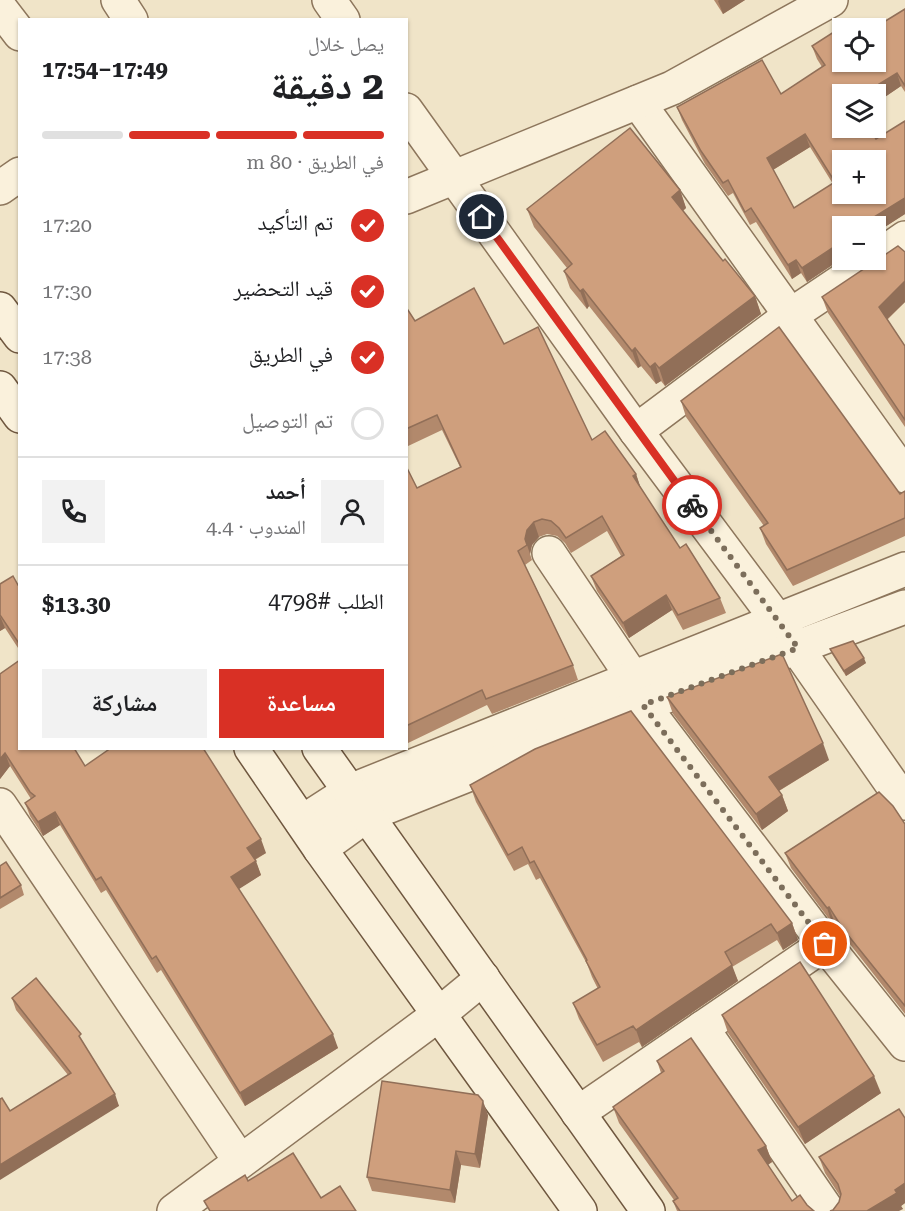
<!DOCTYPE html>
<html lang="ar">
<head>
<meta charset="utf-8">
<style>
  :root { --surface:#fff; --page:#f2f2f2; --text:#202124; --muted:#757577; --line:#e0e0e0; --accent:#d93025 }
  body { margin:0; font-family:"Roboto Serif","Noto Naskh Arabic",serif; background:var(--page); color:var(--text); direction:rtl; height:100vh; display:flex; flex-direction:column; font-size:22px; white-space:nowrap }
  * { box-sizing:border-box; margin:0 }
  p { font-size:20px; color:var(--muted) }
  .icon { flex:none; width:33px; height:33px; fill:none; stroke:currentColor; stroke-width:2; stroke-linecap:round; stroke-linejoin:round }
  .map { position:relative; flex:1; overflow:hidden; direction:ltr }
  .details { position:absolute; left:18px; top:18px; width:390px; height:732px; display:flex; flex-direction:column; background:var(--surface); border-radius:0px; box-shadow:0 2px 4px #0004; direction:rtl }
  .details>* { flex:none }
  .buttons { position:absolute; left:832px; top:18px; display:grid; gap:12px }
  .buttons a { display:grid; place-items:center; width:54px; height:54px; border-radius:0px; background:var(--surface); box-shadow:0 2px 4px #0004; font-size:30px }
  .pin { position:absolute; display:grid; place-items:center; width:51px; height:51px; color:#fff; margin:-26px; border:3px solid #fff; border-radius:50%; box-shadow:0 2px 6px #0007 }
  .courier { position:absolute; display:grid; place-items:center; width:60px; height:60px; margin:-30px; border:4px solid #d93025; border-radius:50%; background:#fff; color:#222; box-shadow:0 2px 8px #0007 }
  .headline em { font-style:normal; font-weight:700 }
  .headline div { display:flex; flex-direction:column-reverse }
  .headline { display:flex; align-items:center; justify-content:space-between; height:102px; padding:0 24px }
  h1 { font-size:39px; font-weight:700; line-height:45px }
  .bar { display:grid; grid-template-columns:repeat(4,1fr); gap:9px 6px; align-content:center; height:72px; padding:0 24px }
  .bar i { height:8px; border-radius:4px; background:var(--line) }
  .bar .selected { background:var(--accent) }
  .bar p { grid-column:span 4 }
  .line { display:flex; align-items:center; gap:15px; padding:0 24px; border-top:2px solid var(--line) }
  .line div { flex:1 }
  .round { display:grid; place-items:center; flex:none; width:63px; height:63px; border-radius:0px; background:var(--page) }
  ol { padding:0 24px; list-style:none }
  li { display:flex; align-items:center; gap:18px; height:66px }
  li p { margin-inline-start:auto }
  li .icon { padding:6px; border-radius:50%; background:var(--accent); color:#fff; stroke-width:4 }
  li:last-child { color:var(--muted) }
  li i { width:33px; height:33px; border:3px solid var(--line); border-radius:50% }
  .primary-button { display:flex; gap:12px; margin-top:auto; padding:12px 24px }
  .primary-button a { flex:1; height:69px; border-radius:0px; background:var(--accent); color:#fff; font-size:24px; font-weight:700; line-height:69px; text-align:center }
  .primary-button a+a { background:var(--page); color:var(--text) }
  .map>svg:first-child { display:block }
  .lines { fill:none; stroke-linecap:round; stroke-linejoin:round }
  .minor-casing { stroke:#8d765c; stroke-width:36 }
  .tertiary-casing { stroke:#8d765c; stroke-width:36 }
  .secondary-casing { stroke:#6f573f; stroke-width:36 }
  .minor { stroke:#faf1dc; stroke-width:33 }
  .tertiary { stroke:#faf1dc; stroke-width:33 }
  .secondary { stroke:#faf1dc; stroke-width:33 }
  .wall { fill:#b2896c; fill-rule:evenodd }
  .shaded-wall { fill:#916f58 }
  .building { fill:#cf9f7d; stroke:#916f58; stroke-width:1.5; fill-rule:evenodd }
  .done { stroke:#7c6e5b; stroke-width:6; stroke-dasharray:0 10.8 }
  .route { stroke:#d93025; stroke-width:8 }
</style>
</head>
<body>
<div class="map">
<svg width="905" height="1211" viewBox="0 0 905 1211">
  <rect width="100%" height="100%" fill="#f0e4c8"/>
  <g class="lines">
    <!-- minor casing -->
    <g class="minor-casing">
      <g id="minor">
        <polyline points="118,0 131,20"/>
        <polyline points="329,0 343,20"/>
        <polyline points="0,8 20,34"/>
        <polyline points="638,102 905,476"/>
        <polyline points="406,110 636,431 778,621 905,803"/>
        <polyline points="0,188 20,174"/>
        <polyline points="876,258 905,238"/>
        <polyline points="636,431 791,315 873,260"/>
        <polyline points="549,553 633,678"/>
        <polyline points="643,705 825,944 905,1044"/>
        <polyline points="0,805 240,1161"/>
        <polyline points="702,1028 828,1211"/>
        <polyline points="578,1113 825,944"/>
        <polyline points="174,1211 438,1015 483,978"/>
      </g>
    </g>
    <!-- tertiary casing -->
    <g class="tertiary-casing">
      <g id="tertiary">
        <polyline points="406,197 672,88 831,0"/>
        <polyline points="302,822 350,791 905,569"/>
        <polyline points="320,849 367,815 643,705 905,607"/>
      </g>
    </g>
    <!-- secondary casing -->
    <g class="secondary-casing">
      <g id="secondary">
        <polyline points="0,309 20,336"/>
        <polyline points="0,388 20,416"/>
        <polyline points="251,748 320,849 580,1211"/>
        <polyline points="319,748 648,1211"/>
      </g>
    </g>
    <!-- minor -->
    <use href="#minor" class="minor"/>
    <!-- tertiary -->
    <use href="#tertiary" class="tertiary"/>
    <!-- secondary -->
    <use href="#secondary" class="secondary"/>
  </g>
  <!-- wall -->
  <g class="wall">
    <polygon points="714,0 745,0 723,14"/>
    <path d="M905,9V92L901,86L876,103V94H843L876,139L905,121V214L877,232V234L807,282L801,273L792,279L756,222L750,225L733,193L728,196L705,164L682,120L677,107L781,94L822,67L817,59L812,46L843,62ZM810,147L833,184L794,208L773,170Z"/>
    <polygon points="680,190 686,208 683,211 723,261 755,296 761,314 665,386 661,381 656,384 641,366 638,368 589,306 587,309 570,288 564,271 567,268 534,227 527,209"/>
    <polygon points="822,297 905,302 887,320 905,346 905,427 828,313"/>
    <polygon points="406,307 415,321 504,344 592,440 636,474 641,489 680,548 720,598 726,613 683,630 672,610 629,638 597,591 591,576 621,556 607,531 571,553 565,543 557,536 547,534 539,537 532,545 530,554 532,560 525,565 573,665 578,680 492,714 487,705 406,744 406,466 417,488 460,467 442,430 406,447"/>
    <polygon points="681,401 900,494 905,491 905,536 793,586 766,544 760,528 764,526 686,417"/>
    <polygon points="0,584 18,585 20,584 20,651 5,628 0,631"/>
    <polygon points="830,649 866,663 846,676 832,654"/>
    <polygon points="0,674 20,748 85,766 266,853 255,860 261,875 238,889 338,1048 245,1106 161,970 157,973 106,890 101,893 60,825 43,836 30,816 25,803 31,799 10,766 0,779"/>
    <polygon points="667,697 829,760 779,791 782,795 788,811 762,830 673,714"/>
    <polygon points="470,785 792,923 798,940 783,950 777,940 732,967 738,981 642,1047 639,1042 603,1062 579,1019 573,1003 598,989 592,977 587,964 540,878 536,880 528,864 514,871 476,802"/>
    <polygon points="905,824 905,1014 849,943 834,921 832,923 791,868 785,853"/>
    <polygon points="0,866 21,885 24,895 0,909"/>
    <polygon points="12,998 85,1046 119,1106 10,1111 68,1075 16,1010"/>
    <polygon points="722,1015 881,1093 805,1144 728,1033"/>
    <polygon points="657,1061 766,1146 772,1162 768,1165 792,1201 807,1205 814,1211 677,1211 673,1201 674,1200 619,1123 613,1107 661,1073"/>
    <polygon points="488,1115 480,1168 461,1165 455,1203 372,1191 367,1177"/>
    <polygon points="905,1118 905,1203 901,1206 903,1209 833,1210 839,1202 840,1196 825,1173 819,1157"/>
  </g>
  <!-- shaded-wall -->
  <g class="shaded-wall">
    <polygon points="719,0 745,0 723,14 718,1"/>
    <polygon points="897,73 901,86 876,103 876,94 863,94"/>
    <polygon points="805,134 810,147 771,171 767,158"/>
    <polygon points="680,190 686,208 678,214 672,197"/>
    <polygon points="905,198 905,214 877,232 877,234 876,235 876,226 865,226 871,219"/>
    <polygon points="843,241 843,258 807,282 802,268"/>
    <polygon points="796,260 801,273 792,279 788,265"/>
    <polygon points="905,281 905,302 884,322 879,307"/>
    <polygon points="583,289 589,306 587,309 580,291"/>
    <polygon points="755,296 761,314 665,386 659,368"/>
    <polygon points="635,348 641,366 638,368 632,351"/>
    <polygon points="655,363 661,381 656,384 650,367"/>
    <polygon points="636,474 641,489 633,476"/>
    <polygon points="534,522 539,537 532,545 530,554 532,560 525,539 527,530"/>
    <polygon points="666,595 672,610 629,638 623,623"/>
    <polygon points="0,616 5,628 0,631"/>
    <polygon points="864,658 866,663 846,676 844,671"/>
    <polygon points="823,743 829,760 775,793 769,777"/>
    <polygon points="5,753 10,766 0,779 0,759"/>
    <polygon points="782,795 788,811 762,830 756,814"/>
    <polygon points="55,812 60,825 43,836 38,822"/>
    <polygon points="261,839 266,853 252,861 247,848"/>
    <polygon points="256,861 261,875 236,891 231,877"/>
    <polygon points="829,907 834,921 832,923 827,908"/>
    <polygon points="792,923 798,940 783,950 777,933"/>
    <polygon points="732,965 738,981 642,1047 636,1030"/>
    <polygon points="333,1034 338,1048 245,1106 240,1093"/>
    <polygon points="874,1076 881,1093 805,1144 798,1127"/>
    <polygon points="115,1094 119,1106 0,1180 0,1165"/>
    <polygon points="483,1101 488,1115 480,1168 475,1154"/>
    <polygon points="766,1146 772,1162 764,1167 758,1150"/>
    <polygon points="456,1151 461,1165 455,1203 450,1190"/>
    <polygon points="905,1183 905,1203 901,1206 903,1209 899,1211 867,1211 895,1190"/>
  </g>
  <!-- building -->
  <g class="building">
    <path d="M905,9V86L897,73L863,94H843V128H869L876,139L905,121V198L871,219L873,221L865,226H843V241L802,268L796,260L788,265L751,208L745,212L728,180L723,183L701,151L677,107L762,60L781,94L825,65L812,46L854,19L860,28H843V62H876V28H874ZM805,134L835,182L794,208L767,158ZM843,160H876V194H843Z"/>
    <polygon points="630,128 680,190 672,197 723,261 725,259 755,296 659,368 655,363 650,367 635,348 632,351 583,289 580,291 564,271 572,264 527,209"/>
    <polygon points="898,246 905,252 905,281 879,307 905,346 905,420 822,297"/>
    <polygon points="474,288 504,344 538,327 592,440 605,431 636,474 633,476 680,548 686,544 720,598 678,615 666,595 623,623 591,576 624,555 602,516 566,538 559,528 551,521 542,519 534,522 527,530 525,539 527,545 518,551 573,665 486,699 482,690 406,726 406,466 417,488 461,467 437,415 406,429 406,307 415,321"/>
    <polygon points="779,327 900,494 905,491 905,518 787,570 760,528 768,523 681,401"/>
    <polygon points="13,576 18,585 20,584 20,645 0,615 0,584"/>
    <polygon points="853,641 864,658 844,671 830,649"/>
    <polygon points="782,654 823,743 769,777 782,795 756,814 667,697"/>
    <polygon points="20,660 20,748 74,748 85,766 111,748 203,748 261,839 247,848 256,861 231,877 333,1034 240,1093 156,956 152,959 101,877 96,880 55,812 38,822 25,803 35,796 30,792 5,753 0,759 0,674"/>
    <polygon points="631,711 792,923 777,933 771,924 725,952 732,965 636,1030 633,1026 597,1045 573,1003 600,987 586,961 587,960 534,861 530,863 522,847 508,855 470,785 535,749"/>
    <polygon points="879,792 893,806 905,824 905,1006 843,929 829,907 827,908 785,853"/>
    <polygon points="6,862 21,885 0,898 0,866"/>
    <polygon points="800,962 874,1076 798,1127 722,1015"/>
    <polygon points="36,978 81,1034 79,1036 115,1094 0,1165 0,1099 2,1098 10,1111 71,1073 12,998"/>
    <polygon points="691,1038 766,1146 758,1150 792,1201 800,1195 807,1205 814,1211 680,1211 673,1201 678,1198 613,1107 664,1071 657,1061"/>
    <polygon points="382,1081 478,1095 483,1101 475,1154 456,1151 450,1190 367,1177"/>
    <polygon points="899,1109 905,1118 905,1183 895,1190 897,1193 867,1211 830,1211 833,1210 839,1202 841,1194 838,1184 819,1157"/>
    <polygon points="293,1153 321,1198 340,1186 356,1211 210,1211 204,1201 245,1175 248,1181"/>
  </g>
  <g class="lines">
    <!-- done -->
    <polyline class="done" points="692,505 798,648 643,705 825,944"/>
    <!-- route -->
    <polyline class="route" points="482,217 692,505"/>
  </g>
</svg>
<div class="buttons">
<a><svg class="icon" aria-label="locate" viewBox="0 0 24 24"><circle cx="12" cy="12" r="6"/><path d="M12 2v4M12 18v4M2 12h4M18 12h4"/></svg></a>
<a><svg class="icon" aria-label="layers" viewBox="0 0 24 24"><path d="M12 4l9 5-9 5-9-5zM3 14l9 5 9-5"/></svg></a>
<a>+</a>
<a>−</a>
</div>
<div class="pin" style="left:825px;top:944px;background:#ea580c"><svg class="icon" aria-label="bag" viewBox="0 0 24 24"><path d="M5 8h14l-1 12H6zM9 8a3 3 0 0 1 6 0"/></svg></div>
<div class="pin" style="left:482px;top:217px;background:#1f2937"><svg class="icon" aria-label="home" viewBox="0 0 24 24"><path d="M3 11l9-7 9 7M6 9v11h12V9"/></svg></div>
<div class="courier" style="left:692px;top:505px"><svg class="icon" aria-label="bike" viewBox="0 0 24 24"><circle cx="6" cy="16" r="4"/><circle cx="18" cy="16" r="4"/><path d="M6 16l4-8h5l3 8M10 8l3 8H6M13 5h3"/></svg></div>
<section class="details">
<div class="headline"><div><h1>2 دقيقة</h1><p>يصل خلال</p></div><em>17:49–17:54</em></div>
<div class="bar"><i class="selected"></i><i class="selected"></i><i class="selected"></i><i></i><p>في الطريق · 80 m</p></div>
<ol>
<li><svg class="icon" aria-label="check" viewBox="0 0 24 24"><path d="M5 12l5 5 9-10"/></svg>تم التأكيد<p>17:20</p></li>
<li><svg class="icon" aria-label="check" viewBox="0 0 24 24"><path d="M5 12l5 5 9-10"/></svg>قيد التحضير<p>17:30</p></li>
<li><svg class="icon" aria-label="check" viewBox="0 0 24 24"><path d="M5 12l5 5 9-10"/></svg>في الطريق<p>17:38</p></li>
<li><i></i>تم التوصيل</li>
</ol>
<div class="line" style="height:108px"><a class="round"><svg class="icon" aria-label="person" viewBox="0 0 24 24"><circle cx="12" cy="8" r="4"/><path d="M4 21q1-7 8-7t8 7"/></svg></a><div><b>أحمد</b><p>المندوب · 4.4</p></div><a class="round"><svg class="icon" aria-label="phone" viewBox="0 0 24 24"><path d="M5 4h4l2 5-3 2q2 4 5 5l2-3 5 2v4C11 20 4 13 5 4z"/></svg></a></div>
<div class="line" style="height:78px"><div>الطلب #4798</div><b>$13.30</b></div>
<div class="primary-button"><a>مساعدة</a><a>مشاركة</a></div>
</section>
</div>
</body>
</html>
